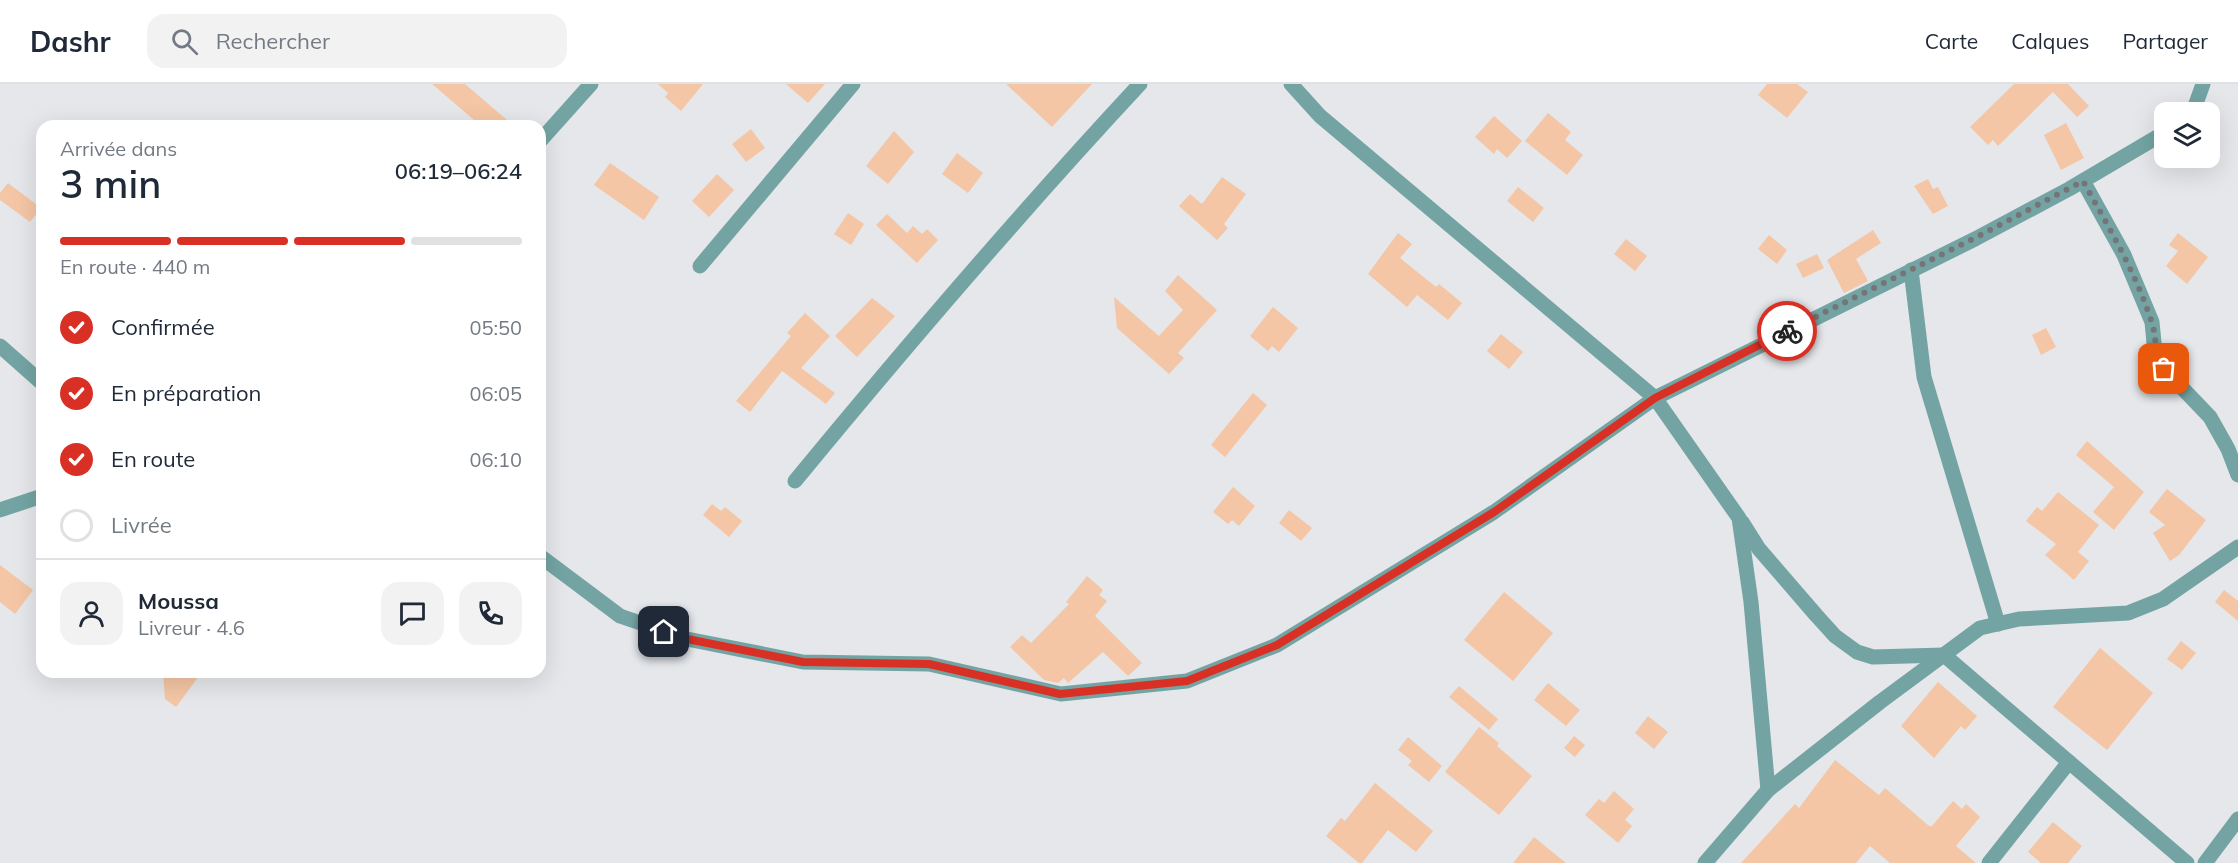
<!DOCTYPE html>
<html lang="fr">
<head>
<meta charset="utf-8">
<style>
  :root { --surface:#fff; --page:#f2f2f3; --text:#1f2937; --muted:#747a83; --line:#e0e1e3; --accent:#d93025 }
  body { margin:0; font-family:Mulish,sans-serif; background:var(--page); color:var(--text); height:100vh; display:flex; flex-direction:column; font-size:22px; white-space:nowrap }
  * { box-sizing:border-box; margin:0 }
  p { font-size:20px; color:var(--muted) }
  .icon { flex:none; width:33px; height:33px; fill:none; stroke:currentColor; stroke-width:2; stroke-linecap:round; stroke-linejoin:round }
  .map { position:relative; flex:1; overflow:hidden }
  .side { position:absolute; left:36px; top:36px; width:510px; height:558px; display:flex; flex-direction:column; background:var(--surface); border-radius:18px; box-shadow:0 6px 24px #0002 }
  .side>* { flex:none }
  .tools { position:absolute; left:2154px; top:18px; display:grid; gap:12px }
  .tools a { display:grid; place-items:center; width:66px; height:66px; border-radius:12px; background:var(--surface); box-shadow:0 6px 24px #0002; font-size:30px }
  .pin { position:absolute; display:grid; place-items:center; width:51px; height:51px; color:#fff; margin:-26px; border-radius:12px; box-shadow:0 3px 9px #0006 }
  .courier { position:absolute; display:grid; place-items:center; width:60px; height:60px; margin:-30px; border:4px solid #d93025; border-radius:50%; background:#fff; color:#222; box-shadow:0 2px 8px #0007 }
  .overview em { font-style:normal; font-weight:600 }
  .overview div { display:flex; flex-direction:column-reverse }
  .overview { display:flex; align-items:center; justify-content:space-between; height:102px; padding:0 24px }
  h1 { font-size:39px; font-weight:600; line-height:45px }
  .bar { display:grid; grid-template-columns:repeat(4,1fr); gap:9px 6px; align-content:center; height:72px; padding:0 24px }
  .bar i { height:8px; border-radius:4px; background:var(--line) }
  .bar .active { background:var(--accent) }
  .bar p { grid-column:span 4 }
  .line { display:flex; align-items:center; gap:15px; padding:0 24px; border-top:2px solid var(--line) }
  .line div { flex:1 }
  .round { display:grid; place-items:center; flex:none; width:63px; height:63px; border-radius:18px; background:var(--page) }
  ol { padding:0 24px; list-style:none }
  li { display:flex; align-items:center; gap:18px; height:66px }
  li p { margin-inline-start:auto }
  li .icon { padding:6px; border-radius:50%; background:var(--accent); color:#fff; stroke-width:4 }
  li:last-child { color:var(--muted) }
  li i { width:33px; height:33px; border:3px solid var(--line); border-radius:50% }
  header { display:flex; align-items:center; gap:36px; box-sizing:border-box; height:84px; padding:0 30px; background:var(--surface); border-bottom:2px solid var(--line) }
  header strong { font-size:28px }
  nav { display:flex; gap:33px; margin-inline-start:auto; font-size:21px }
  .search { width:420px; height:54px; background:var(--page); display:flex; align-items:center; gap:15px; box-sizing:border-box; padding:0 21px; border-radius:18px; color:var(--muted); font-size:22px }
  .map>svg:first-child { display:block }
  .building { fill:#f4c6a5 }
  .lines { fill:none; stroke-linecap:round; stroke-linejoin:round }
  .minor { stroke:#73a4a3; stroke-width:15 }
  .done { stroke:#757577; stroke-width:6; stroke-dasharray:0 10.8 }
  .route { stroke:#d93025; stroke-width:8 }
</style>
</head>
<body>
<header>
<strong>Dashr</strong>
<div class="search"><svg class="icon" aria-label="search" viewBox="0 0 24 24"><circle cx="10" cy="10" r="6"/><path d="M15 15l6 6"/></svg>Rechercher</div>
<nav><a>Carte</a><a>Calques</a><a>Partager</a></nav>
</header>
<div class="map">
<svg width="2238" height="779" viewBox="0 0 2238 779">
  <rect width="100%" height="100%" fill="#e5e7ea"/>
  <!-- building -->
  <g class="building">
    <polygon points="432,0 465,0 514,42 481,42"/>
    <polygon points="658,0 703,0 681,27 665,13 668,9"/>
    <polygon points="786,0 825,0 808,19"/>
    <polygon points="1006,0 1092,0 1052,43"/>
    <polygon points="1767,0 1797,0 1808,8 1787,34 1758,11"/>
    <polygon points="2014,0 2068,0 2089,22 2077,33 2053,8 1998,62 1993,56 1988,61 1970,43"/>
    <polygon points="1548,29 1571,48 1565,56 1583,71 1567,91 1525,57"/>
    <polygon points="1494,32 1522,57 1507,74 1497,65 1494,70 1475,53"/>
    <polygon points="2066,39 2084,74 2061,86 2044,51"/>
    <polygon points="751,45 765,64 746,78 732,60"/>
    <polygon points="894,47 914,68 888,100 866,82"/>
    <polygon points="957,69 983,89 968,109 942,90"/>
    <polygon points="610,79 659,113 644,136 594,101"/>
    <polygon points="717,90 734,106 709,133 692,117"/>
    <polygon points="1222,93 1246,110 1224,140 1228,144 1217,156 1179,122 1190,110 1202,120"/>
    <polygon points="1928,95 1933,105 1938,103 1948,122 1933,130 1914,102"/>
    <polygon points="8,99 41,124 30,138 0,116 0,109"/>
    <polygon points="1518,103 1544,124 1533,138 1507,117"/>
    <polygon points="848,129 864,140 851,161 834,150"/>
    <polygon points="887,130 907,149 913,142 922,150 927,145 938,156 917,179 876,141"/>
    <polygon points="1873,146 1881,159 1856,175 1868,197 1844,209 1827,176"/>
    <polygon points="1398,149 1412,160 1400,174 1436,203 1439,200 1462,219 1448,236 1417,211 1407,223 1368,190"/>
    <polygon points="2178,149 2208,173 2187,200 2166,182 2178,167 2169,161"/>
    <polygon points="1769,151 1787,166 1777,180 1758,165"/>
    <polygon points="1626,155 1647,172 1635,187 1614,170"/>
    <polygon points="1817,170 1824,184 1803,194 1796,180"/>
    <polygon points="1178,191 1217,226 1178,269 1184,274 1169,290 1117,244 1114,213 1159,252 1183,226 1165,207"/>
    <polygon points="872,214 895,232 857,273 835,252"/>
    <polygon points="1273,223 1298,244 1279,268 1272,262 1268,267 1250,252"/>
    <polygon points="805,229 830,252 801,284 835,309 826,320 782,287 750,328 736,317 791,252 787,249"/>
    <polygon points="2046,244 2056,263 2041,271 2032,251"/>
    <polygon points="1501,250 1523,268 1509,285 1487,267"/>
    <polygon points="1253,309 1267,321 1225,373 1211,361"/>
    <polygon points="2087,357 2144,408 2114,446 2093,428 2114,403 2076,371"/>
    <polygon points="1233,403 1255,422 1239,442 1232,436 1228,440 1213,428"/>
    <polygon points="2167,405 2206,436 2179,471 2170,477 2153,449 2165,441 2149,428"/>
    <polygon points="2058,408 2099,441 2078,468 2089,477 2074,496 2045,471 2056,460 2026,437 2037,423 2042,427"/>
    <polygon points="712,420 721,427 725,423 742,437 729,453 703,431"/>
    <polygon points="1289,426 1312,444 1301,457 1279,439"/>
    <polygon points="0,481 33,506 15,530 0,518"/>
    <polygon points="1087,492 1103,506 1099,511 1107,517 1095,532 1142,579 1128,592 1103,568 1068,599 1064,594 1058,599 1044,596 1010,563 1022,551 1031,559 1069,520 1066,518"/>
    <polygon points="2224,506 2238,517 2238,537 2215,518"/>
    <polygon points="1504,508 1553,549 1513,597 1464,556"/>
    <polygon points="2181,557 2196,569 2182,586 2167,575"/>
    <polygon points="2100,564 2153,609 2107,666 2053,623"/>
    <polygon points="163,588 202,588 176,623 165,615"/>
    <polygon points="1938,598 1977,632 1965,646 1961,642 1934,674 1901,642"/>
    <polygon points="1548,599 1580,626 1566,642 1534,616"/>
    <polygon points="1459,602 1498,635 1489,646 1449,613"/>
    <polygon points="1648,632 1668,648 1654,665 1635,649"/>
    <polygon points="1479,643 1499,659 1497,662 1532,692 1499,731 1445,688"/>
    <polygon points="1574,652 1585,661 1575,673 1564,664"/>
    <polygon points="1408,653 1442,682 1429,698 1408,681 1412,677 1398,666"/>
    <polygon points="1835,676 1879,711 1885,704 1929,742 1932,742 1953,717 1962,725 1966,720 1980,733 1956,762 1976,779 1890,779 1870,762 1856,779 1741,779 1795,720 1799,724"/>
    <polygon points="1375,699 1433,747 1416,768 1388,746 1362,779 1359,779 1326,752 1341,734 1345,737"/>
    <polygon points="1614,707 1634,725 1625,736 1632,742 1618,759 1585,731 1599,715 1604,719"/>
    <polygon points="2053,738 2082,762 2068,779 2041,779 2028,768"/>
    <polygon points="1534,753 1566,779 1513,779"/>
  </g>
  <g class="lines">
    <!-- minor -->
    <g class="minor">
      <polyline points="1291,0 1320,32 1655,314 1739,434 1751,518 1768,706"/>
      <polyline points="2193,28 2203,0"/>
      <polyline points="540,57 591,0"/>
      <polyline points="2083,97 2124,171 2152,238 2155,269 2164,285 2210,333 2228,365 2238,391"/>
      <polyline points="700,182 853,0"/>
      <polyline points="1911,186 1924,293 1998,540"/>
      <polyline points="0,262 42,299"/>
      <path d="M795,397C907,261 1020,129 1140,0"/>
      <polyline points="0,426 42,412"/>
      <polyline points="1742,438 1759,465 1816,531 1835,552 1857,568 1873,573 1944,571 2187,779"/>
      <polyline points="540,472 620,532 687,555 803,578 929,580 1061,610 1187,597 1277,561 1494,428 1655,314 1975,155 2069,105 2164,49"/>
      <polyline points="1705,779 1768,706 1880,618 1980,544 2019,535 2128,529 2163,515 2238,463"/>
      <polyline points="1989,779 2069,678"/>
      <polyline points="2205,779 2238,735"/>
    </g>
  </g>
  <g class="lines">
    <!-- done -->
    <path class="done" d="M1787,247L1975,154L2083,97C2108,142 2135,187 2151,236C2158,255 2152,264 2164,285"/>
    <!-- route -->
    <polyline class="route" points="664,548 687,555 803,578 929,580 1060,610 1187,597 1277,561 1494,428 1655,314 1787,247"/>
  </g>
</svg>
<div class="tools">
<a><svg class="icon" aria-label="layers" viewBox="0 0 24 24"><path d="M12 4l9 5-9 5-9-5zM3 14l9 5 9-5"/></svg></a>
</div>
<div class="pin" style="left:2164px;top:285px;background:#ea580c"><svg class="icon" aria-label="bag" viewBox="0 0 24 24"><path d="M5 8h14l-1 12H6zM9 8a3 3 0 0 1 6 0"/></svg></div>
<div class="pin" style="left:664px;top:548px;background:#1f2937"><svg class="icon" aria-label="home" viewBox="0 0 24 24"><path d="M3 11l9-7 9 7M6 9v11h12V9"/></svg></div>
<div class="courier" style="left:1787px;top:247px"><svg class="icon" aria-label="bike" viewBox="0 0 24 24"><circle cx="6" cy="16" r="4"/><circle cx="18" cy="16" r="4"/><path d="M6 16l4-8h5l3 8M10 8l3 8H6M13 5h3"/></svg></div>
<section class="side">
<div class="overview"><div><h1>3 min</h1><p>Arrivée dans</p></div><em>06:19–06:24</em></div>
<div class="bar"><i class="active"></i><i class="active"></i><i class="active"></i><i></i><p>En route · 440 m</p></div>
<ol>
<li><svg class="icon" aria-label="check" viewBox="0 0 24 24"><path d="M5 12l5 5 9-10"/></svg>Confirmée<p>05:50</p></li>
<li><svg class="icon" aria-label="check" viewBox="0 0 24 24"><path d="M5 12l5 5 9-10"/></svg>En préparation<p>06:05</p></li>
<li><svg class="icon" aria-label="check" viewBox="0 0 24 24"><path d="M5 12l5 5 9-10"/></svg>En route<p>06:10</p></li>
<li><i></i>Livrée</li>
</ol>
<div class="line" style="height:108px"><a class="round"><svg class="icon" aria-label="person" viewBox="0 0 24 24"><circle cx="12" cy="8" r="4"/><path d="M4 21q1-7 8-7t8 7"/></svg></a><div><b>Moussa</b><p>Livreur · 4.6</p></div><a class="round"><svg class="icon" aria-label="chat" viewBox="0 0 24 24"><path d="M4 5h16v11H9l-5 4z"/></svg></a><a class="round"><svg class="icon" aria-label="phone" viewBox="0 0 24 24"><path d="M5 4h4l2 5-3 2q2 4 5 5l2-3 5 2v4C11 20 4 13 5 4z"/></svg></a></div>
</section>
</div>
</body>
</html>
